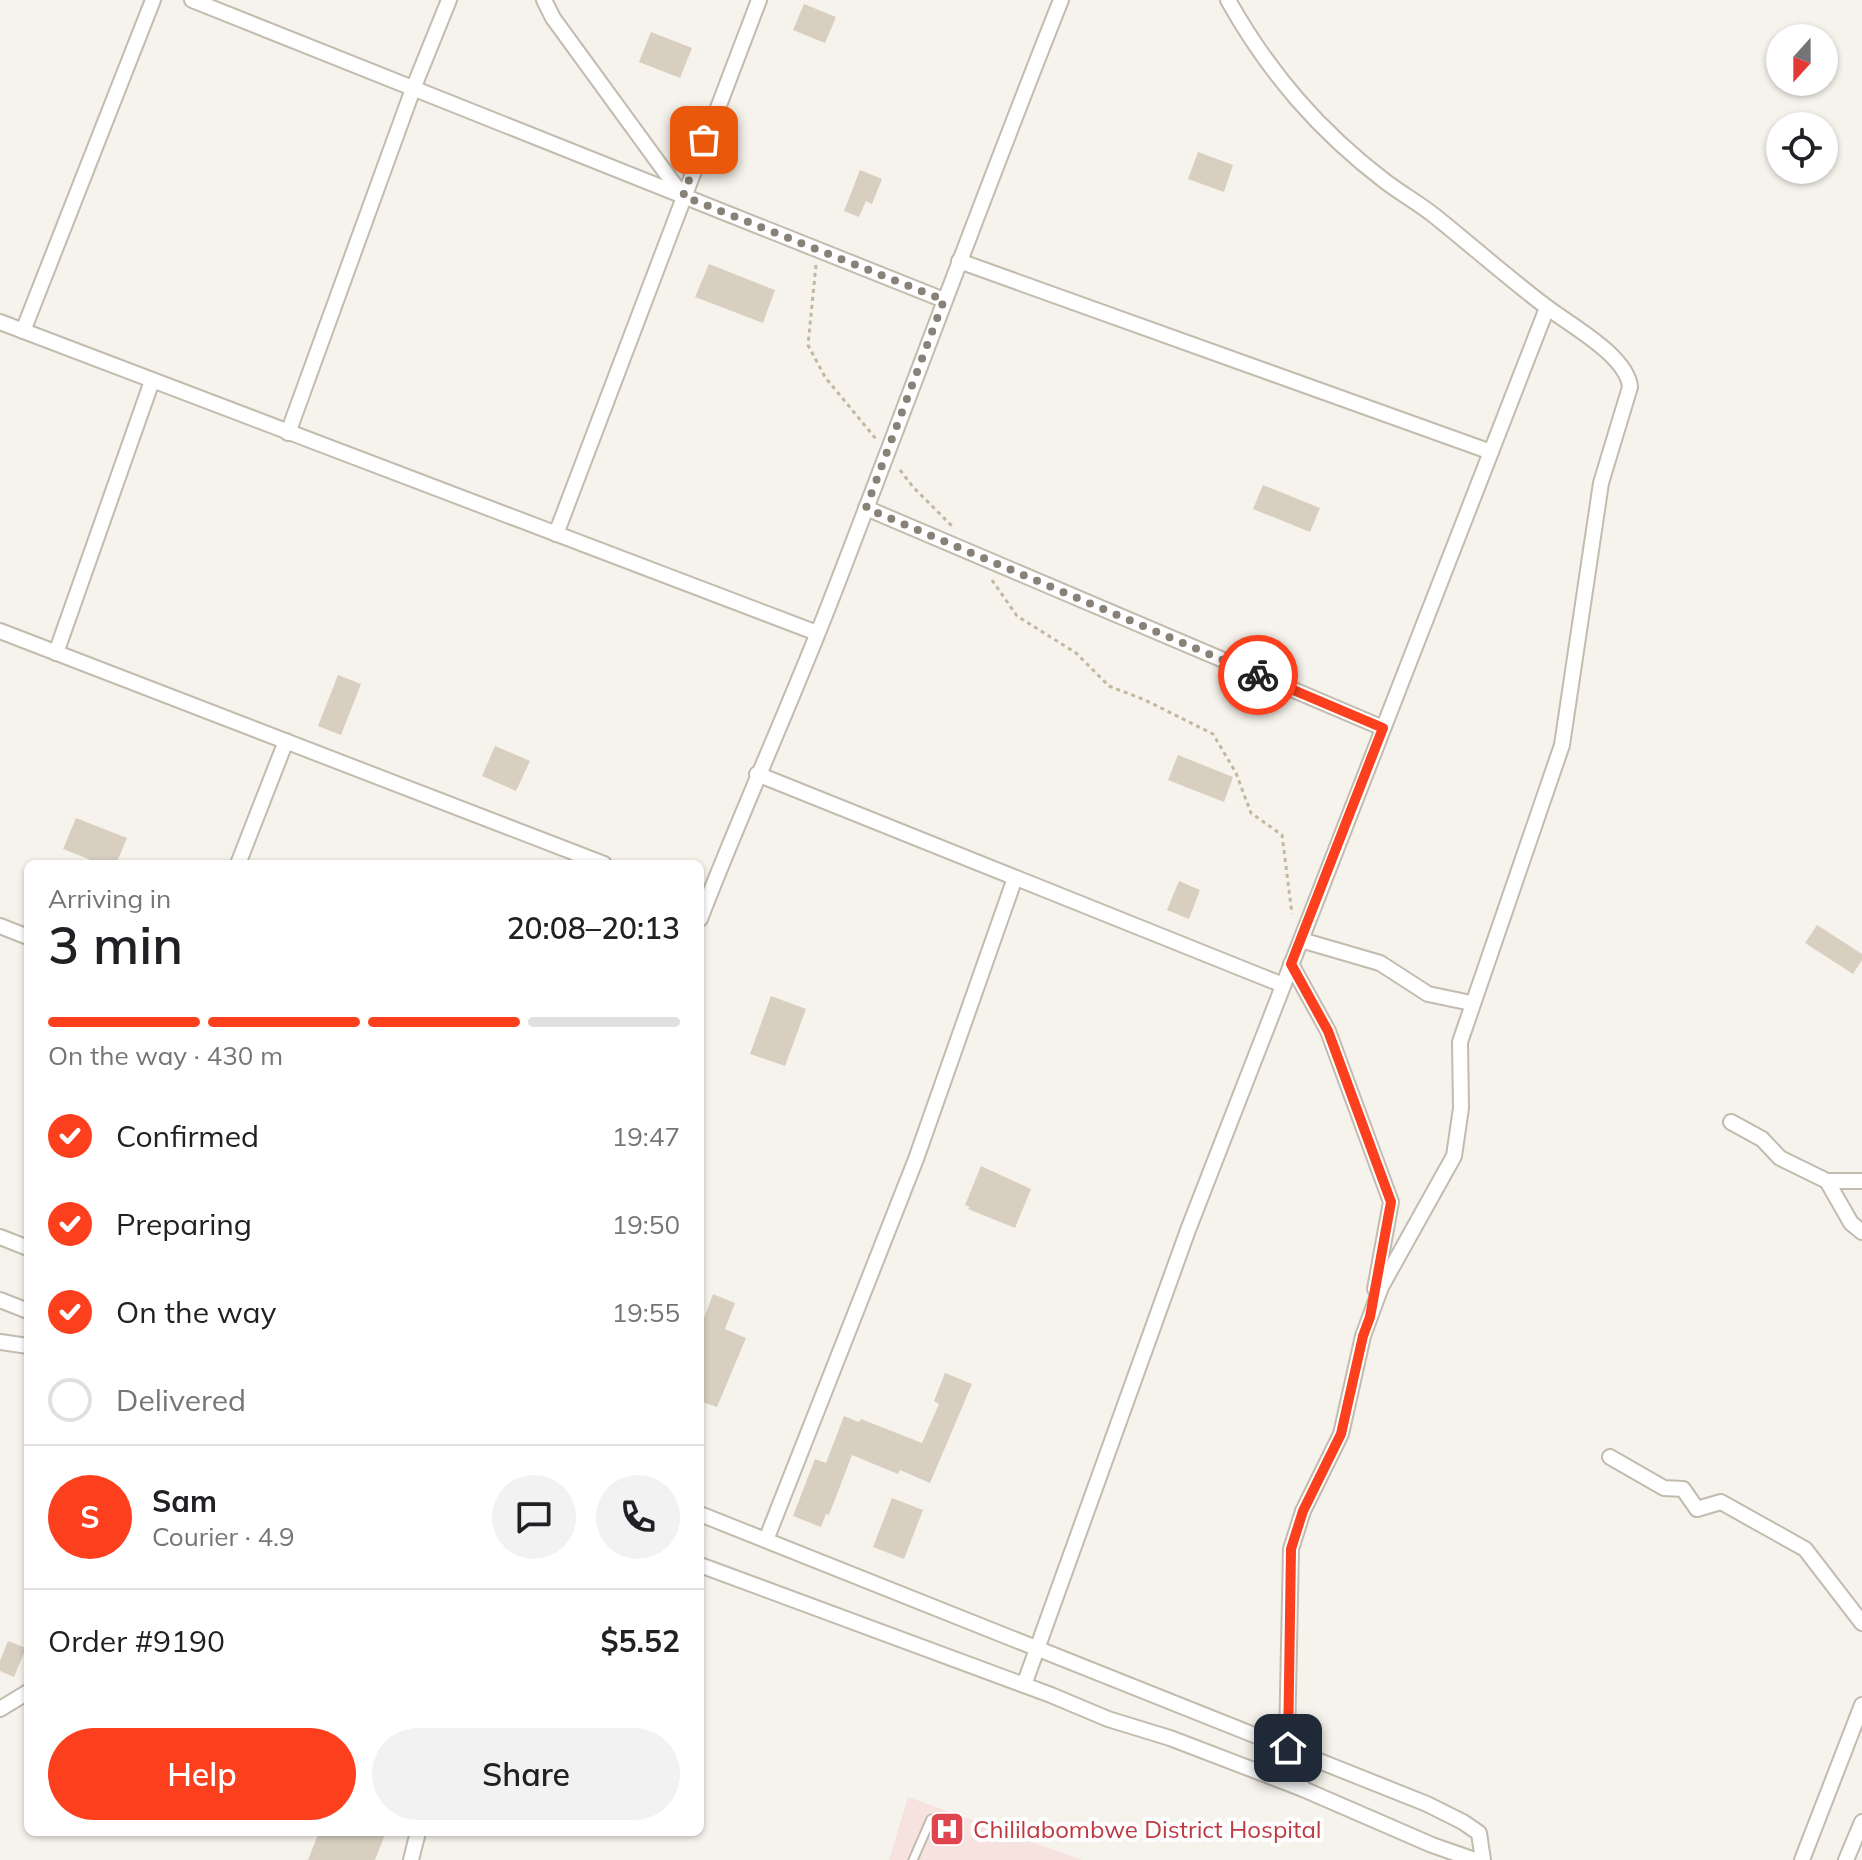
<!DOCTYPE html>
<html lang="en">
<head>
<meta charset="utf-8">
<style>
  :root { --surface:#fff; --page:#f2f2f2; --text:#202124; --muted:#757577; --line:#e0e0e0; --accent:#fc3f1d }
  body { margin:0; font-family:Mulish,sans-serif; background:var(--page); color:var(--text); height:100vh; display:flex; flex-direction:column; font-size:30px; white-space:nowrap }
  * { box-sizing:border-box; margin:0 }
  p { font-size:26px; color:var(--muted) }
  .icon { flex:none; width:44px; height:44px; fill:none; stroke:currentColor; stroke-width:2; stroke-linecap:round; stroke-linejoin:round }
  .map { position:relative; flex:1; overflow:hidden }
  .sheet { position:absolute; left:24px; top:860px; width:680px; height:976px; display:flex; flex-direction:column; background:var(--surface); border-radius:12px; box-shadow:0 2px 6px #0004 }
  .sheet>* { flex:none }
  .needle { width:52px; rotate:201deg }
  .tools { position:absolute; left:1766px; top:24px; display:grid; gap:16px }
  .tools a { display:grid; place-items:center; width:72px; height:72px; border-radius:50%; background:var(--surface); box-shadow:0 2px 6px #0004; font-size:40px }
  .pin { position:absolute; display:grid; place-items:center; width:68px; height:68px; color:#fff; margin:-34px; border-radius:16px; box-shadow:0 4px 12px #0006 }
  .courier { position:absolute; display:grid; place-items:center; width:80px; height:80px; margin:-40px; border:6px solid #fc3f1d; border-radius:50%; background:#fff; color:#222; box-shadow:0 2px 10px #0007 }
  .overview em { font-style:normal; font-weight:600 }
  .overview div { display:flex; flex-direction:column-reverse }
  .overview { display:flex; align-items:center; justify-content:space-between; height:136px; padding:0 24px }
  h1 { font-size:52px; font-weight:600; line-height:60px }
  .bar { display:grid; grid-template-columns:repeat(4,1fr); gap:12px 8px; align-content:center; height:96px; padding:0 24px }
  .bar i { height:10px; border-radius:6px; background:var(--line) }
  .bar .active { background:var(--accent) }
  .bar p { grid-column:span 4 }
  .line { display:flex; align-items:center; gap:20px; padding:0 24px; border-top:2px solid var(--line) }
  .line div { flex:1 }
  .round { display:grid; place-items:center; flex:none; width:84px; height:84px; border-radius:42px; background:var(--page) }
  ol { padding:0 24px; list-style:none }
  li { display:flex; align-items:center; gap:24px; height:88px }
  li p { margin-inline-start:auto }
  li .icon { padding:8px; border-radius:50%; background:var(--accent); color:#fff; stroke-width:4 }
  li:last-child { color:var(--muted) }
  li i { width:44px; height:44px; border:4px solid var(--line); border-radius:50% }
  .cta { display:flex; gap:16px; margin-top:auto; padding:16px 24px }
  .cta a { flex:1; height:92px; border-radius:48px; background:var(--accent); color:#fff; font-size:32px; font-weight:600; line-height:92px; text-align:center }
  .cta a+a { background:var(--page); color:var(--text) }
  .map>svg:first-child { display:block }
  .medical { fill:#f6e3e0 }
  .building { fill:#d8cfc1 }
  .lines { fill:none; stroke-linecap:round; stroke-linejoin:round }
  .lane-casing { stroke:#c2bbae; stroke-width:11 }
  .street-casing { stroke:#c2bbae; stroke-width:18 }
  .path { stroke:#c4b79f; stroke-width:3; stroke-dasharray:4 4; stroke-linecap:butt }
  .lane { stroke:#fff; stroke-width:7 }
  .street { stroke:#fff; stroke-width:14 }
  .done { stroke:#878178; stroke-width:8; stroke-dasharray:0 14.4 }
  .route { stroke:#fc3f1d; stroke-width:10 }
  .labels { text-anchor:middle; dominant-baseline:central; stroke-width:8; stroke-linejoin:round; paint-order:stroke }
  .health-label { font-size:24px; fill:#be3a42; stroke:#fff; text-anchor:start }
</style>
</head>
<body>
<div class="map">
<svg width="1862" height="1860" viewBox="0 0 1862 1860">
  <rect width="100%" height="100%" fill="#f6f3ec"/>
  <!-- medical -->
  <polygon class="medical" points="908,1797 1082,1860 889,1860"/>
  <!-- building -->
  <g class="building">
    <polygon points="804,4 836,17 825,43 793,30"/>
    <polygon points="651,32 692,48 680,78 639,62"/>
    <polygon points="1198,152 1233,165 1224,192 1188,179"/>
    <polygon points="860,170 882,179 872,204 866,201 859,217 844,211"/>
    <polygon points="709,264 775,290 763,323 695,297"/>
    <polygon points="1263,485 1320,508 1310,532 1253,509"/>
    <polygon points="338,675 361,684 341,735 318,726"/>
    <polygon points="495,746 530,761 516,791 482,776"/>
    <polygon points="1178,755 1233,777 1224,802 1168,780"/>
    <polygon points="76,818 127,838 116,864 101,864 63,849"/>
    <polygon points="1179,881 1200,890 1189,919 1167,910"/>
    <polygon points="1817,925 1862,954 1862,960 1853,974 1805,943"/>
    <polygon points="771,996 806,1009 785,1066 750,1054"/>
    <polygon points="981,1166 1031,1189 1015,1228 968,1209 970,1207 965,1205"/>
    <polygon points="713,1294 735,1303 725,1329 746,1338 717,1407 700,1401 700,1329"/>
    <polygon points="945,1373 972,1384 930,1483 900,1470 898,1474 852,1455 829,1515 826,1514 821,1527 793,1516 815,1459 826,1463 844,1416 859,1422 861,1419 922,1443 939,1404 934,1401"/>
    <polygon points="892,1498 923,1510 904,1559 873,1547"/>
    <polygon points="8,1641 26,1648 14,1677 0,1671 0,1661"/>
    <polygon points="319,1832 386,1832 375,1860 308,1860"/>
  </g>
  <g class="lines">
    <!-- lane casing -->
    <g class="lane-casing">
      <polyline id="lane" points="913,1860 931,1819"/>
    </g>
    <!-- street casing -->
    <g class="street-casing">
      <g id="street">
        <polyline points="192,0 944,300"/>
        <polyline points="544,0 553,18 682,195"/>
        <path d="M1228,0C1269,73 1319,131 1386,182C1402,194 1420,204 1436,217C1472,246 1507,277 1544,305C1568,324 1627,355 1630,387L1601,483L1562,745L1460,1042L1461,1108L1454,1156L1381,1287L1363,1336L1341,1434L1303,1511L1291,1549L1287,1742L1288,1755L1303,1789"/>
        <polyline points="959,261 1491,452"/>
        <polyline points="0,322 817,633"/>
        <polyline points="23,331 153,0"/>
        <polyline points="288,433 413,89 449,0"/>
        <polyline points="866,508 1383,728"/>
        <polyline points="556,534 759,0"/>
        <polyline points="0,631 604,864"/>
        <polyline points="56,653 152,381"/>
        <polyline points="757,774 1283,985"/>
        <polyline points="238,864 286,741"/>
        <path d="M700,919C741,813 788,710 829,605C907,404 981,201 1061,0"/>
        <polyline points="0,926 28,937"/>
        <polyline points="1301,940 1380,963 1428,994 1471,1003"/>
        <polyline points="1291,964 1328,1031 1391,1202 1375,1289"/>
        <polyline points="1731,1122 1762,1139 1780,1158 1827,1181 1851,1223 1862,1232"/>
        <polyline points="1827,1181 1862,1181"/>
        <polyline points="0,1237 28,1248"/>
        <polyline points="0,1300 28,1311"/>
        <polyline points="0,1342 28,1346"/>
        <polyline points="1610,1457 1664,1488 1683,1489 1697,1509 1721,1502 1805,1549 1862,1623"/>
        <polyline points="700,1514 1427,1804 1463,1822 1479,1833 1483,1860"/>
        <polyline points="766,1540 916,1159 1015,878"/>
        <polyline points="700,1565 1051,1695 1108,1719 1170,1738 1303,1789 1432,1845 1475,1860"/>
        <polyline points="1024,1685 1188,1230 1547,308"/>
        <polyline points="0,1709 28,1692"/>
        <polyline points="411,1860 418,1832"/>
        <polyline points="1802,1860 1862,1705"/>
        <polyline points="1846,1860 1862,1822"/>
      </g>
    </g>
    <!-- path -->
    <g class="path">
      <polyline points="816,265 808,345 825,377 876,439"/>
      <polyline points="900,470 913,487 952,526"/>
      <polyline points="992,580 1017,616 1076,653 1109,686 1145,700 1213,734 1236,773 1251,813 1282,835 1292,914"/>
    </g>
    <!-- lane -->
    <use href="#lane" class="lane"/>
    <!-- street -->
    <use href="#street" class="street"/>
  </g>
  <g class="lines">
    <!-- done -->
    <polyline class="done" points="704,140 683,196 944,300 866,508 1258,675"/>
    <!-- route -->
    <polyline class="route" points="1258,675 1383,728 1291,964 1328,1031 1391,1202 1370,1317 1363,1336 1341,1434 1303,1511 1291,1549 1288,1748"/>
  </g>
  <!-- icons -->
  <defs>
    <g id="hospital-square" transform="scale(1.8)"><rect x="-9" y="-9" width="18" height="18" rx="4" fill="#e0444e" stroke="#fff"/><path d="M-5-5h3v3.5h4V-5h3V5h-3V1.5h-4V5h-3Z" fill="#fff"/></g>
  </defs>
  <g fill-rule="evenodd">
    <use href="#hospital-square" x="947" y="1829"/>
  </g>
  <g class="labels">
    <!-- health labels -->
    <g class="health-label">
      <text x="973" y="1829">Chililabombwe District Hospital</text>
    </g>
  </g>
</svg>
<div class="tools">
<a><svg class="needle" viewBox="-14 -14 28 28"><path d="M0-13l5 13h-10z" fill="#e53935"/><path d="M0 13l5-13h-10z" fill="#757577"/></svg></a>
<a><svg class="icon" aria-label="locate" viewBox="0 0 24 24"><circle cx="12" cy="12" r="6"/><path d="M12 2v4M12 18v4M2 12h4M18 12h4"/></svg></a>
</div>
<div class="pin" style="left:704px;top:140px;background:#ea580c"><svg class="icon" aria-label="bag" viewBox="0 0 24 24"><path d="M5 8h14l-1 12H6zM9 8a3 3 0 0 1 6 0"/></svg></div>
<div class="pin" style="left:1288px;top:1748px;background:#1f2937"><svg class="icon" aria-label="home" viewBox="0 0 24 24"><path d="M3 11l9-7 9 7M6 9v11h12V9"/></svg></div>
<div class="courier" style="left:1258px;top:675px"><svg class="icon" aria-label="bike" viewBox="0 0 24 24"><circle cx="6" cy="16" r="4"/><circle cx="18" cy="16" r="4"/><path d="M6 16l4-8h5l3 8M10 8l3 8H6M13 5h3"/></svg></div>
<section class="sheet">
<div class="overview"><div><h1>3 min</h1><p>Arriving in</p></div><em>20:08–20:13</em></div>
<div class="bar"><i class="active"></i><i class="active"></i><i class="active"></i><i></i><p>On the way · 430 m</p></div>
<ol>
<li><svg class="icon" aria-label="check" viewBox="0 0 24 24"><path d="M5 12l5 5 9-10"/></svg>Confirmed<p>19:47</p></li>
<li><svg class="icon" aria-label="check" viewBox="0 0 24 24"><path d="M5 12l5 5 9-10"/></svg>Preparing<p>19:50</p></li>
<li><svg class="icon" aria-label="check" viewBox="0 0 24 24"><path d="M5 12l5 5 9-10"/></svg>On the way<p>19:55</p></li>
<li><i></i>Delivered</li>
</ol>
<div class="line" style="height:144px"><b class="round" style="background:var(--accent);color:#fff">S</b><div><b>Sam</b><p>Courier · 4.9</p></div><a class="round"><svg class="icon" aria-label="chat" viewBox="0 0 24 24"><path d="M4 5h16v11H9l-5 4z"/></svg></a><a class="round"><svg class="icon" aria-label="phone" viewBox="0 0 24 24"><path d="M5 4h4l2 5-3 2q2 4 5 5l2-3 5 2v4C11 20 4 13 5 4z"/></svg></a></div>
<div class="line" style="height:104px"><div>Order #9190</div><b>$5.52</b></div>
<div class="cta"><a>Help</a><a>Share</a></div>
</section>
</div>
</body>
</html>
